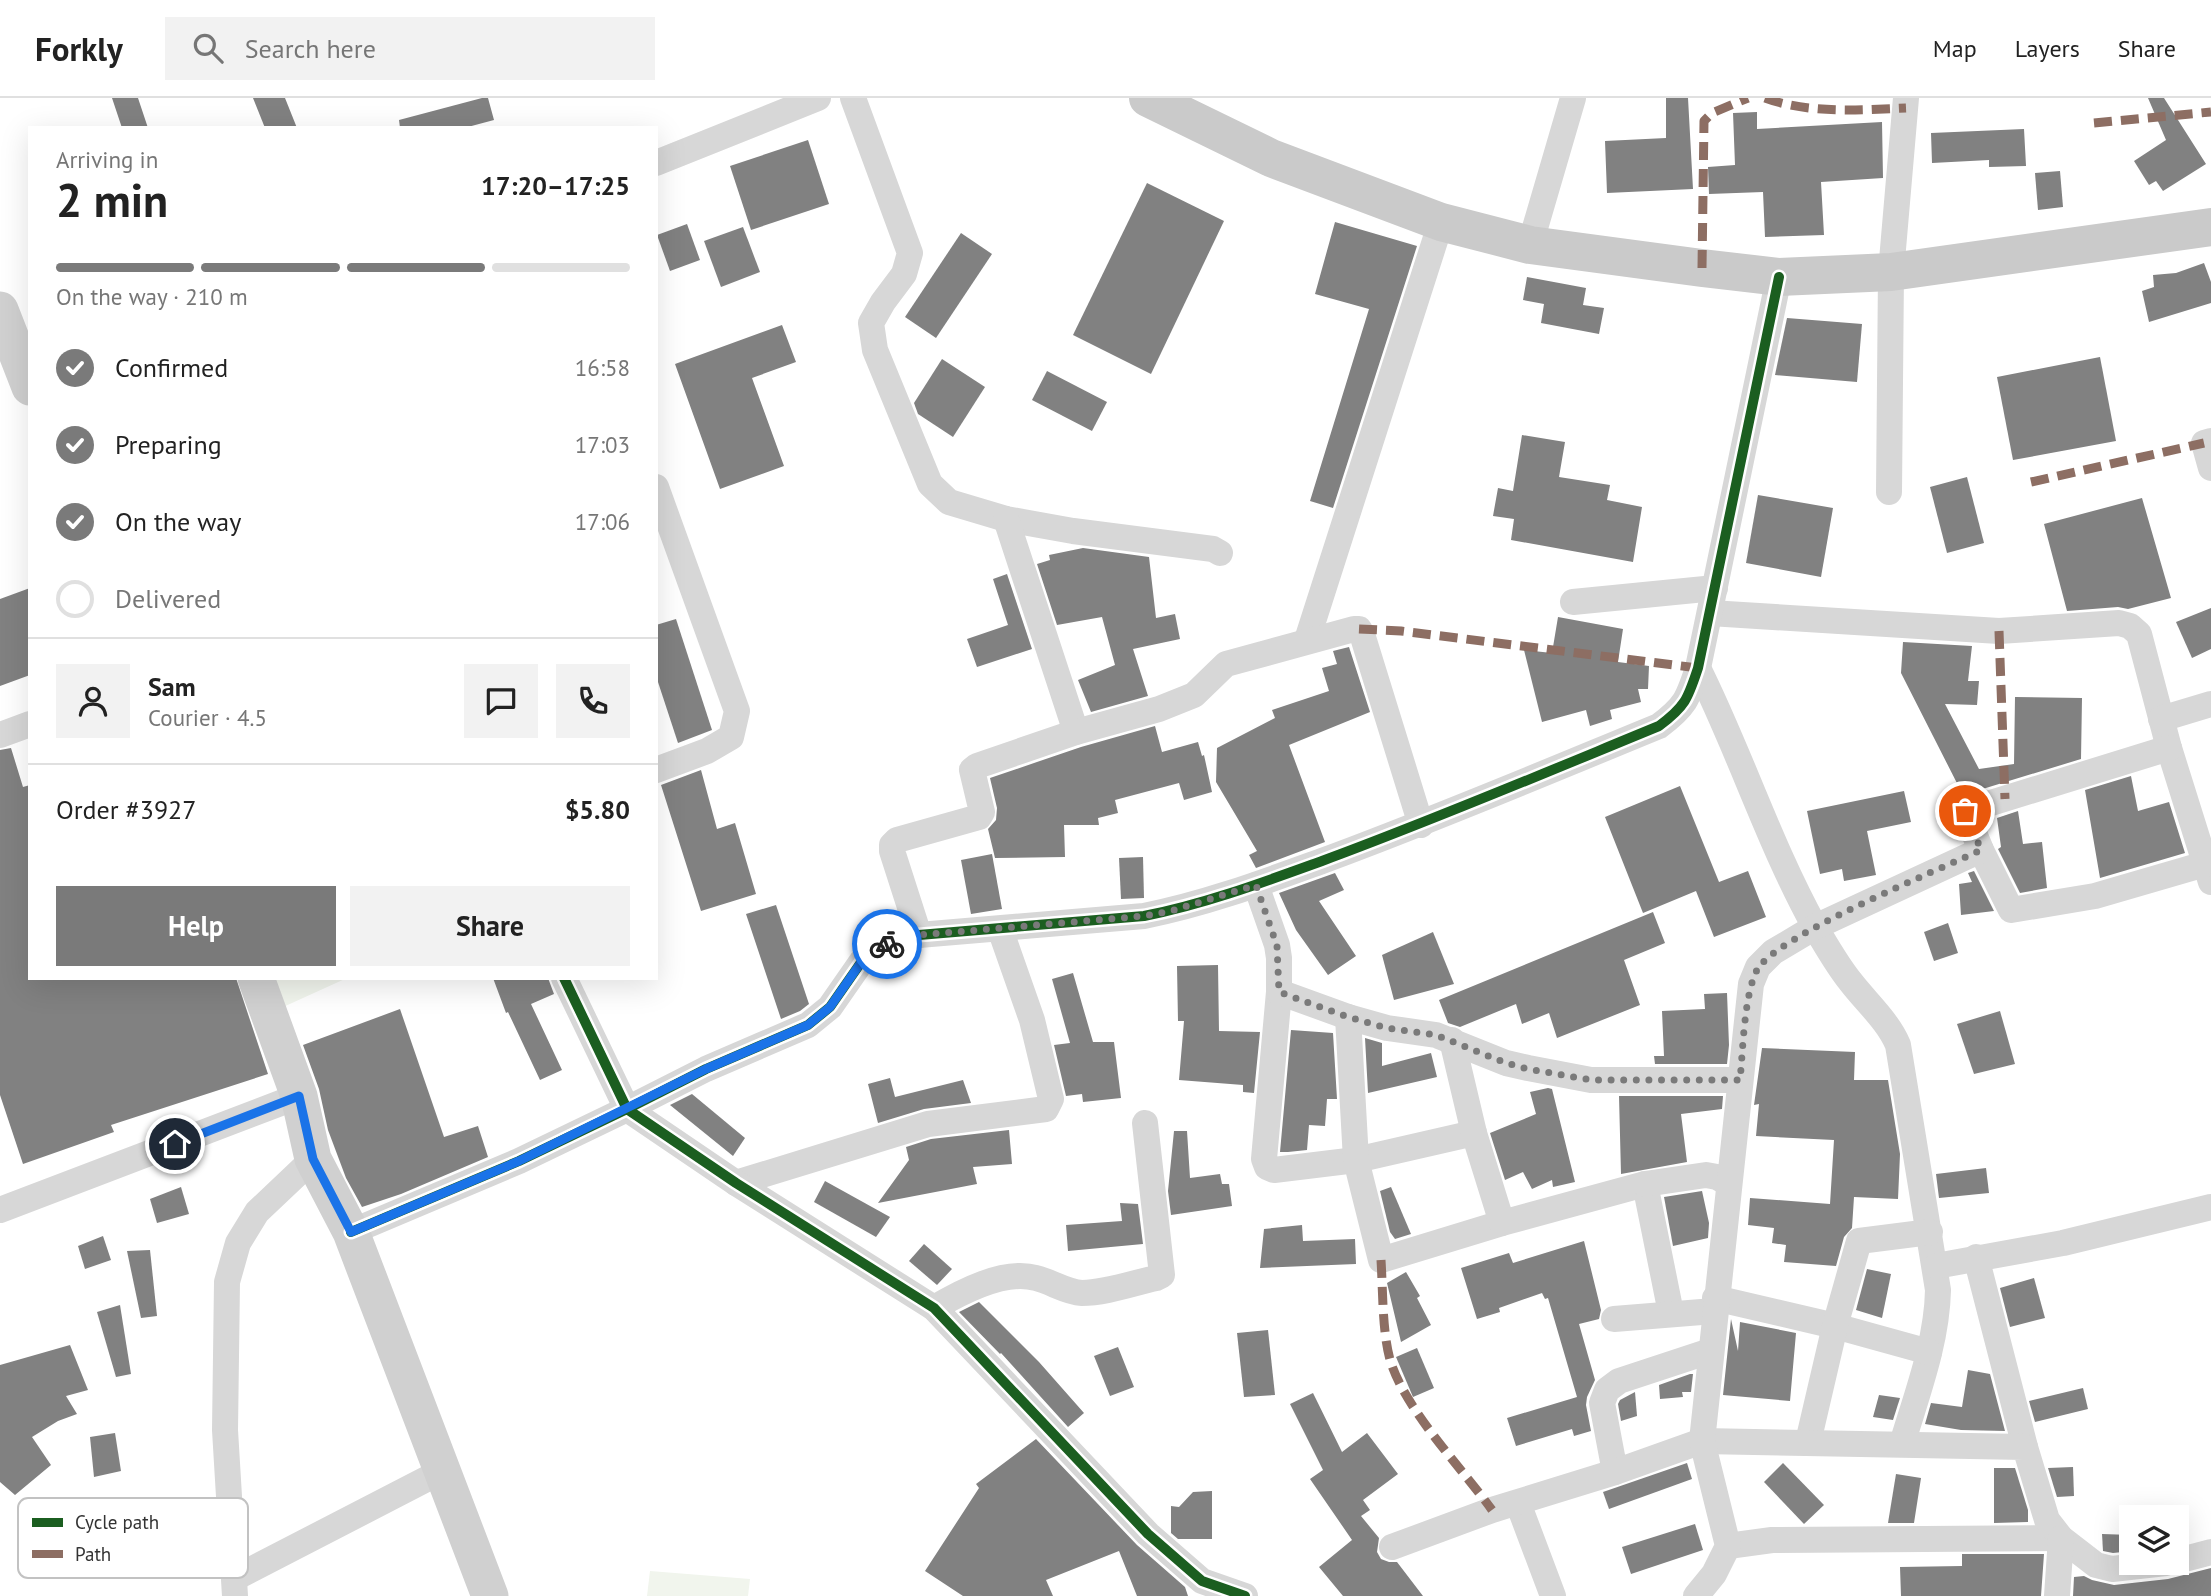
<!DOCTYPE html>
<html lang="en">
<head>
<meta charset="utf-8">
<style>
  :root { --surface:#fff; --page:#f2f2f2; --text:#222; --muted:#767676; --line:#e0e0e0; --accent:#7a7a7a }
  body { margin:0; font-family:"PT Sans",sans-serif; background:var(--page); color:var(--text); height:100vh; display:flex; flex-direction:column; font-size:26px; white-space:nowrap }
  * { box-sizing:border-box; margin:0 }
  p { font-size:23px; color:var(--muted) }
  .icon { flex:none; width:38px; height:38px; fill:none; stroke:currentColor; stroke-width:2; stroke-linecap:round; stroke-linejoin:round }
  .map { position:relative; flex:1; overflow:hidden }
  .panel { position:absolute; left:28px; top:28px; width:630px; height:854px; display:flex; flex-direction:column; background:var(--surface); border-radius:0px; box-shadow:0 7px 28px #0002 }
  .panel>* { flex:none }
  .controls { position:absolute; left:2119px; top:1407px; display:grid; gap:14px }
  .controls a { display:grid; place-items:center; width:70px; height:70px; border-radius:0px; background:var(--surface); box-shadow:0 7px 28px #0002; font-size:35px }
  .pin { position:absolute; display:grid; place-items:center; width:60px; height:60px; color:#fff; margin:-30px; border:4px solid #fff; border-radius:50%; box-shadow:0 2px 7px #0007 }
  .courier { position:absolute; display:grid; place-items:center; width:70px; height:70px; margin:-35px; border:5px solid #1a73e8; border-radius:50%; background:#fff; color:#222; box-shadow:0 2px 9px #0007 }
  .overview em { font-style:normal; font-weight:600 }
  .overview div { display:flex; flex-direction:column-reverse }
  .overview { display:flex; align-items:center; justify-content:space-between; height:119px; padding:0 28px }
  h1 { font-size:46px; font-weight:600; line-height:52px }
  .bar { display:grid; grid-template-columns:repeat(4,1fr); gap:10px 7px; align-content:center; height:84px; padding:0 28px }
  .bar i { height:9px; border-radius:5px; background:var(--line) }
  .bar .selected { background:var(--accent) }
  .bar p { grid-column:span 4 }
  .line { display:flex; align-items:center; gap:18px; padding:0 28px; border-top:2px solid var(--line) }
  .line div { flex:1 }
  .round { display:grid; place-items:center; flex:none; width:74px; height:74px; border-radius:0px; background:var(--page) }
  ol { padding:0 28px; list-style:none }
  li { display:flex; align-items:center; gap:21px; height:77px }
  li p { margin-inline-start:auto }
  li .icon { padding:7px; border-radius:50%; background:var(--accent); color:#fff; stroke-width:4 }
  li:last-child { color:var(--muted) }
  li i { width:38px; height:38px; border:4px solid var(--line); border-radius:50% }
  .primary-button { display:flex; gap:14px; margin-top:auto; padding:14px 28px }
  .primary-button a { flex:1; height:80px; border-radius:0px; background:var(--accent); color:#fff; font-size:28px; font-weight:600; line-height:80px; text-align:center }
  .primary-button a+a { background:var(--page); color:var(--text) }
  header { display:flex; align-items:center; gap:42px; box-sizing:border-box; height:98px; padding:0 35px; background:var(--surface); border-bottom:2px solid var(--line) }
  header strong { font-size:33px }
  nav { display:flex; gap:38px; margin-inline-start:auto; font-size:24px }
  .search { width:490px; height:63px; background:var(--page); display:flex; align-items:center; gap:18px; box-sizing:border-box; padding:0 24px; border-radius:0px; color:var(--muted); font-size:26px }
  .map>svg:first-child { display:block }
  .green { fill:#f1f5ed }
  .building { fill:#818181 }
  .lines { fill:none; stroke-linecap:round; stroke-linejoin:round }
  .street { stroke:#d7d7d7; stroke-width:26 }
  .secondary { stroke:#d0d0d0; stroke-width:37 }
  .primary { stroke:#cacaca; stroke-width:38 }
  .quiet { stroke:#8d6e63; stroke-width:9; stroke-dasharray:18 9; stroke-linecap:butt }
  .cycleway-casing { stroke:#fff; stroke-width:15 }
  .cycleway { stroke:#1b5e20; stroke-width:10 }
  .done { stroke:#7a7a7a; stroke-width:7; stroke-dasharray:0 12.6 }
  .route { stroke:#1a73e8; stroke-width:9 }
  .key { fill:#fff; stroke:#c2c2c2; stroke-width:2 }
  .key-label { font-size:19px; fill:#333 }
</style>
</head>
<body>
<header>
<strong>Forkly</strong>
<div class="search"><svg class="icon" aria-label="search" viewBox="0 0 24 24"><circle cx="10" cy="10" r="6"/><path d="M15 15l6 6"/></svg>Search here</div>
<nav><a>Map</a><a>Layers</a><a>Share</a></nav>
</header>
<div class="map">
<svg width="2211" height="1498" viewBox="0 0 2211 1498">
  <rect width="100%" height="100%" fill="#fff"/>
  <!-- green -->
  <g class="green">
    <polygon points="270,880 347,880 281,910"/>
    <polygon points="650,1473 750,1481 748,1498 647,1498"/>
  </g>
  <!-- building -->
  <g class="building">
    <polygon points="112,0 138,0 148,30 122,30"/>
    <polygon points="253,0 285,0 297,30 265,30"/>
    <polygon points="482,0 488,0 494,22 464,30 400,30 399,22"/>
    <polygon points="1666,0 1688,0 1693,91 1607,95 1605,43 1666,40"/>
    <polygon points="2148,0 2164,0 2206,66 2163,93 2156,83 2149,87 2134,63 2166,42"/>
    <polygon points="1757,14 1757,31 1882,24 1883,80 1821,84 1824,137 1765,139 1763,94 1709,96 1708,69 1735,67 1733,15"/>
    <polygon points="2024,31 2026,68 1989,69 1989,62 1932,65 1931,35"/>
    <polygon points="808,42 829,106 751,132 730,68"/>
    <polygon points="2060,73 2063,109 2038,112 2035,75"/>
    <polygon points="1147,85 1224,123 1151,276 1073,237"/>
    <polygon points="1335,124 1417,148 1333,410 1310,403 1369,211 1315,196"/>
    <polygon points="687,126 700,162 670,173 657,137"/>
    <polygon points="743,129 760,174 721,189 704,143"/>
    <polygon points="961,135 992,156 936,240 905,219"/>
    <polygon points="2204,165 2211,184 2211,205 2149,224 2142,193 2154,189 2153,177 2176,175"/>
    <polygon points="1527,179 1586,190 1583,207 1604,210 1599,236 1541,225 1544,206 1523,202"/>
    <polygon points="1787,220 1862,226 1857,284 1775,277"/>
    <polygon points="782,227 796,264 752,280 784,368 720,391 675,266"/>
    <polygon points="2100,259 2116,343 2013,362 1997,279"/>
    <polygon points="942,261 985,289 953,339 918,316 914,305"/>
    <polygon points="1047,273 1107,304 1092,333 1032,302"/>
    <polygon points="1522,337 1565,344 1559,379 1610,387 1607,402 1642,409 1633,464 1511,442 1514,421 1493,418 1498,390 1513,393"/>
    <polygon points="1967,379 1984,445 1947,455 1930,389"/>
    <polygon points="1758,397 1833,410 1821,479 1746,465"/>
    <polygon points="2142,400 2171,500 2128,511 2118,509 2067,513 2044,426"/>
    <polygon points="1083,450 1149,459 1156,520 1175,516 1180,541 1133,551 1148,598 1091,614 1078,582 1115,567 1102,519 1057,527 1037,466 1050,462 1049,457"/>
    <polygon points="1007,476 1032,551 977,569 967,541 1008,527 993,481"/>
    <polygon points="30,490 30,577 0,588 0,501"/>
    <polygon points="2211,510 2211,551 2192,560 2176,524"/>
    <polygon points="1558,519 1623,531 1618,564 1649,568 1648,591 1638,591 1641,604 1610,612 1612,621 1590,628 1586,612 1542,624 1524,552 1552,555"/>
    <polygon points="676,521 712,632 678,645 656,578 656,527"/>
    <polygon points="1903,544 1972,548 1968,583 1979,583 1977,607 1945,606 1979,671 2014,666 2015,599 2082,600 2081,661 1963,697 1901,575"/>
    <polygon points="1349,549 1370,614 1289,647 1325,744 1256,770 1249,757 1257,753 1216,684 1217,650 1275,620 1272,612 1329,593 1322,570 1337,566 1333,553"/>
    <polygon points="1155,628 1162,654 1198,644 1202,658 1204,657 1212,694 1184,702 1179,685 1115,702 1118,715 1098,720 1099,727 1064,727 1065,759 995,760 988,731 996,722 997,710 990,680 1081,649"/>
    <polygon points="11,650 23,689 30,687 30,880 236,880 268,976 111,1027 114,1034 23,1066 0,997 0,652"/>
    <polygon points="701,672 717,731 735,725 756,796 701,813 661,687"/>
    <polygon points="2131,678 2138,713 2169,704 2185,755 2100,780 2085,692"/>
    <polygon points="1680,688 1719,784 1748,773 1766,819 1714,839 1696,793 1643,815 1605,719"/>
    <polygon points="1904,693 1911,724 1867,733 1876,777 1844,783 1842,771 1820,776 1807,713"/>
    <polygon points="2018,713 2023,746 2042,744 2047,790 2020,795 1998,751 2001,749 1997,720"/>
    <polygon points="992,756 1002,811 971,816 961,762"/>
    <polygon points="1143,759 1144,800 1121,801 1119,760"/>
    <polygon points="1974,773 1994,813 1961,817 1959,786 1972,784 1968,775"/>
    <polygon points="1335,775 1344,792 1319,803 1356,858 1328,877 1296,832 1279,795"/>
    <polygon points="776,807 809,906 800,913 781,921 746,816"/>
    <polygon points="1653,814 1665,845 1624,862 1640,907 1557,940 1549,915 1522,926 1516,906 1460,929 1448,925 1439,902"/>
    <polygon points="1948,825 1958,855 1934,863 1924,834"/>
    <polygon points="1433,834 1454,886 1394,902 1382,857"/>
    <polygon points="1218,867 1219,933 1260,934 1254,995 1243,994 1243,987 1179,982 1184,923 1178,923 1177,868"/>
    <polygon points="1073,875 1093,944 1114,944 1121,1000 1083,1004 1082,996 1066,998 1054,947 1070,945 1052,881"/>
    <polygon points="493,880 548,880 554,896 531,906 562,972 540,982 508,914 506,915"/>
    <polygon points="1727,895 1729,947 1727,966 1655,966 1654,958 1664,958 1662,913 1705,911 1704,896"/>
    <polygon points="400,911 444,1039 478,1028 488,1059 401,1096 362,1109 346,1080 328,1032 319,991 303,947"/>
    <polygon points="2000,913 2015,966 1974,976 1957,926"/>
    <polygon points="1291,932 1333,935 1337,1001 1327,1001 1325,1028 1309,1027 1307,1052 1288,1054 1280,1054"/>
    <polygon points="1365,940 1382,945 1382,968 1431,955 1437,979 1368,995"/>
    <polygon points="1762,950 1855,954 1854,982 1888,982 1900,1056 1898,1101 1854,1099 1852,1130 1844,1139 1836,1168 1784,1164 1786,1147 1772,1145 1774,1130 1748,1127 1750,1100 1830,1106 1834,1042 1756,1038 1759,1006 1754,1007"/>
    <polygon points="890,980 895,999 963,982 971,1005 924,1011 878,1025 868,986"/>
    <polygon points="1548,990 1552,991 1575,1084 1553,1089 1552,1082 1532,1091 1523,1074 1505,1082 1490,1035 1536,1016 1530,994"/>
    <polygon points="692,996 745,1040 733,1058 670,1007"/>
    <polygon points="1619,998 1723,998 1722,1011 1681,1016 1687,1064 1621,1076"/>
    <polygon points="1009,1032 1012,1066 973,1069 977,1086 878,1105 909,1062 906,1049 931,1041"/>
    <polygon points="1174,1033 1187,1033 1190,1080 1220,1076 1222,1086 1229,1086 1232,1108 1171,1117 1168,1093"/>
    <polygon points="1986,1070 1989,1095 1939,1100 1936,1076"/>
    <polygon points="825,1083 890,1119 876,1139 814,1104"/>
    <polygon points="181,1089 189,1116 157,1125 150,1101"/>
    <polygon points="1391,1089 1411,1136 1395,1141 1390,1134 1380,1093"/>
    <polygon points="1702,1093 1709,1125 1708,1140 1673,1148 1664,1099"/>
    <polygon points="1120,1105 1138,1106 1143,1146 1068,1153 1066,1127 1122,1123"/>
    <polygon points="1302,1127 1303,1143 1355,1141 1356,1166 1260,1170 1264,1131"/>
    <polygon points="103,1138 111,1162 85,1171 78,1148"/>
    <polygon points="1584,1143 1601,1212 1599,1221 1579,1226 1595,1282 1587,1299 1586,1307 1591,1333 1574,1338 1572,1331 1516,1348 1507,1320 1577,1299 1548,1200 1545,1201 1542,1195 1499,1210 1500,1214 1477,1221 1461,1170 1509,1155 1513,1165"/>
    <polygon points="924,1146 952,1171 937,1187 909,1163"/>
    <polygon points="150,1152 157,1218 141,1220 127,1153"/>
    <polygon points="1867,1171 1891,1176 1882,1220 1856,1212"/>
    <polygon points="1406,1174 1420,1198 1417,1200 1431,1227 1401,1244 1387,1185"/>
    <polygon points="2034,1180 2045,1220 2010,1229 2000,1190"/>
    <polygon points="979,1204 1039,1264 1084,1315 1068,1329 1001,1255 1000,1256 959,1214"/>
    <polygon points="120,1207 131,1276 116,1279 97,1214"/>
    <polygon points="1731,1221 1738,1253 1740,1224 1796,1235 1790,1303 1723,1297"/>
    <polygon points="1268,1232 1275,1297 1244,1299 1237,1235"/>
    <polygon points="70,1247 88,1292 66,1298 77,1316 58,1323 32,1339 51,1367 15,1397 0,1384 0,1267"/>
    <polygon points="1118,1249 1134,1289 1110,1298 1094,1258"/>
    <polygon points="1417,1250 1434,1290 1413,1299 1396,1259"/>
    <polygon points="1968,1272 1990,1276 2005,1333 1961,1332 1925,1326 1931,1305 1962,1309"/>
    <polygon points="1690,1276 1693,1276 1691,1294 1682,1294 1683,1299 1660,1301 1659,1287"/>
    <polygon points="2083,1290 2088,1311 2035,1324 2029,1303"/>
    <polygon points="1635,1294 1637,1318 1621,1323 1618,1306 1620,1302"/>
    <polygon points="1313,1295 1342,1354 1367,1335 1398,1376 1363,1402 1370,1412 1361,1418 1379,1440 1377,1454 1381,1461 1389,1464 1397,1464 1423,1498 1343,1498 1319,1469 1352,1442 1310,1381 1323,1372 1290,1306"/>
    <polygon points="1879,1297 1900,1300 1893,1322 1873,1319"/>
    <polygon points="115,1335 121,1373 94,1379 90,1339"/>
    <polygon points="1036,1341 1137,1447 1185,1489 1188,1498 1137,1498 1119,1453 1046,1482 1053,1498 963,1498 925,1473 979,1390 976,1386"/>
    <polygon points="1687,1365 1692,1381 1609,1411 1603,1394"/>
    <polygon points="1783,1365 1824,1407 1804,1426 1764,1384"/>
    <polygon points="2073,1369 2074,1398 2057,1399 2048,1370"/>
    <polygon points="1994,1370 2015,1370 2028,1412 2028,1424 1994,1425"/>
    <polygon points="1896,1376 1921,1380 1914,1425 1888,1425"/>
    <polygon points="1212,1393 1212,1441 1178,1441 1171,1435 1171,1408 1179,1409 1193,1394"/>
    <polygon points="1695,1426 1703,1452 1631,1476 1622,1449"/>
    <polygon points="2102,1436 2132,1437 2132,1453 2113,1455 2103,1453"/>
    <polygon points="1962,1456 2044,1456 2041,1498 1901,1498 1900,1469 1962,1468"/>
    <polygon points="2211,1470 2211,1498 2073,1498 2074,1479 2084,1478 2092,1482 2114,1487 2168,1481"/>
  </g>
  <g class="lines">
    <!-- street -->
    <g class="street">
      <polyline points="853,0 910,155 904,176 883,204 871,225 875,252 930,386 949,404 1006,421 1073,433 1213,451 1220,455"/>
      <polyline points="656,65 818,0"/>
      <polyline points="1530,147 1573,0"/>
      <polyline points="2211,343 2204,345 2211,370"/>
      <polyline points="656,389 737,613 731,639 707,653 656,672"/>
      <polyline points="1889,394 1891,174 1906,0"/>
      <polyline points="1006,421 1076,634"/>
      <polyline points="1573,504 1715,490"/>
      <polyline points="1710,515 1999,533 2119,525 2130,528 2139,536 2169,650 2211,784"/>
      <polyline points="1307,542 1441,124"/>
      <path d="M1698,570C1740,654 1769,746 1815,829C1826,847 1837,867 1850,883C1866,904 1888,923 1898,947L1938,1192C1937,1244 1917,1296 1902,1346"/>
      <polyline points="2161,621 2211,606"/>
      <polyline points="0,637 30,626"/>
      <polyline points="2169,650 1965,713 1981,752 2011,812 2095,798 2205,766"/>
      <polyline points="1256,787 1277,847 1279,860 1279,894 1264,1061 1267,1069 1274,1072 1356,1062 1474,1035"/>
      <polyline points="919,837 892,753 892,747 897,742 979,719 982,714 972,672 977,668 1076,634 1159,611 1194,597 1226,566 1354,531 1359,531 1362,536 1421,727"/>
      <path d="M564,880L627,1011L706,971L808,927L830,909L862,863L873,853L888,845L919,837L1144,818C1205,806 1264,784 1322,763C1436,721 1547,674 1659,628C1686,608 1688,600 1698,570L1779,179"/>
      <polyline points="1279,894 1348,919 1387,930 1436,937 1506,965 1528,970 1591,982 1740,982"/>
      <polyline points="1348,919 1356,1062 1381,1162 1502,1125"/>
      <polyline points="1452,942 1474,1035 1502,1125 1645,1086 1671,1215"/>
      <polyline points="736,1085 928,1026 1046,1011 1051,1001 1032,922 1000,831"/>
      <polyline points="1645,1086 1706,1077 1717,1079 1728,1085"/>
      <polyline points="0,1112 299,998"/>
      <polyline points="351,1134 519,1063 627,1011 736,1085 934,1210 1148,1436 1202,1483 1245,1498"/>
      <polyline points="1976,1159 2025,1349"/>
      <polyline points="1936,1168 2063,1145 2211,1109"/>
      <polyline points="1715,1200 1835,1228 1929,1254"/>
      <path d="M934,1210C961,1194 1004,1171 1036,1180C1052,1184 1066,1194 1082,1195C1106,1195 1133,1185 1156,1180L1162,1177L1145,1025"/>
      <polyline points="1614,1221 1714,1213"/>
      <polyline points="1808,1344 1835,1228 1859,1143 1930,1134"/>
      <polyline points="1615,1374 1602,1305 1607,1292 1619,1283 1710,1253"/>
      <polyline points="1518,1405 1553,1498"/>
      <polyline points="1728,1448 1772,1442 2061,1440"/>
      <polyline points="1392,1449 1492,1412 1615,1374 1702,1343 2025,1349 2047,1422 2061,1440 2096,1467 2112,1471 2166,1465"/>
      <polyline points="2177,1463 2211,1454"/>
      <polyline points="235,1480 442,1373"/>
      <polyline points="235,1498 225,1332 227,1184 238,1145 257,1114 313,1061"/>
      <polyline points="1696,1498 1714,1476 1728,1448 1702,1343 1751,886 1758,869 1773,854 1815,829 1981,752"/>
      <polyline points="2057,1498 2061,1440"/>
    </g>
    <!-- secondary -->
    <g class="secondary">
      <polyline points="0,212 30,289"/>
      <polyline points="256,880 299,998 313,1061 351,1134 490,1498"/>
    </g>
    <!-- primary -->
    <polyline class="primary" points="1148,0 1271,60 1441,124 1530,147 1702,170 1779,179 1891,174 2211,129"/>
    <!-- quiet -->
    <g class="quiet">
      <path d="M1765,0C1808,16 1861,12 1906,10"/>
      <polyline points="2094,25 2211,14"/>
      <polyline points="1702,170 1704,23 1712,15 1748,0"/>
      <polyline points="2031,384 2204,345"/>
      <polyline points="1359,531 1401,533 1698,570"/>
      <polyline points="1999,533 2005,701"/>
      <path d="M1381,1162C1383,1193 1382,1236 1391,1265C1408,1315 1461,1369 1492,1412"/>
    </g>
    <!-- cycleway casing -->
    <g class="cycleway-casing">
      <g id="cycleway">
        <path d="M564,880L627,1011L706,971L808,927L830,909L862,863L873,853L888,845L919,837L1144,818C1205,806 1264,784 1322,763C1436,721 1547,674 1659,628C1686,608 1688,600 1698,570L1779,179"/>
        <polyline points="351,1134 519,1063 627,1011 736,1085 934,1210 1148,1436 1202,1483 1245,1498"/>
      </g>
    </g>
    <!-- cycleway -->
    <use href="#cycleway" class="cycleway"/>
  </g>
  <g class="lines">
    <!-- done -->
    <path class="done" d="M887,846L919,837L1144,818L1171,813L1256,787L1277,848L1279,894L1348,919L1387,930L1436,937L1506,965L1528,971L1591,982H1740C1743,952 1744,897 1757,872C1775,838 1939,772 1981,752L1965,713"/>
    <!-- route -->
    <polyline class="route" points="175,1046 299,998 313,1061 351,1134 519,1063 706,971 808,927 830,909 862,863 873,853 887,846"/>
  </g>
  <!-- legend -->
  <rect x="18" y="1400" width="230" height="80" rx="10" class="key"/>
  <rect x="32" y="1420" width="31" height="9" fill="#1b5e20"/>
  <rect x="32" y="1452" width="31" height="8" fill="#8d6e63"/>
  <g class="key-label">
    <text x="75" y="1431">Cycle path</text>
    <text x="75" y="1463">Path</text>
  </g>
</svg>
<div class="controls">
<a><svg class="icon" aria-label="layers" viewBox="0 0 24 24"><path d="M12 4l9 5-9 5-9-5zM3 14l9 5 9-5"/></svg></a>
</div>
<div class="pin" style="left:1965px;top:713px;background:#ea580c"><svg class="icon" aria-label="bag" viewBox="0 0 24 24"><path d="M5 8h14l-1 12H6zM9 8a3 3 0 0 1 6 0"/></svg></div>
<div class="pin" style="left:175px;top:1046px;background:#1f2937"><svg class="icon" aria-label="home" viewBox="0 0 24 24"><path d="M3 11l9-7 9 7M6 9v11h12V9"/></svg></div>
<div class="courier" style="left:887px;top:846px"><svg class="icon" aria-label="bike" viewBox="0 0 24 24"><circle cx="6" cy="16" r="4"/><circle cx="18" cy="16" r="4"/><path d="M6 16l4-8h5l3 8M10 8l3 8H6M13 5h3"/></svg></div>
<section class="panel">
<div class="overview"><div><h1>2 min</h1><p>Arriving in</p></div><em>17:20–17:25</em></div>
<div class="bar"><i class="selected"></i><i class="selected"></i><i class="selected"></i><i></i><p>On the way · 210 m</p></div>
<ol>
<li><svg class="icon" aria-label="check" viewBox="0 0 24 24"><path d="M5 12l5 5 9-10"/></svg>Confirmed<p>16:58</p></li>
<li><svg class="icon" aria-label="check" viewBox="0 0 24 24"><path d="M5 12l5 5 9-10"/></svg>Preparing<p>17:03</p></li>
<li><svg class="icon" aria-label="check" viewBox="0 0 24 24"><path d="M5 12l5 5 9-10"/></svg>On the way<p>17:06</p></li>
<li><i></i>Delivered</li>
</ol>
<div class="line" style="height:126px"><a class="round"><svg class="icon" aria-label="person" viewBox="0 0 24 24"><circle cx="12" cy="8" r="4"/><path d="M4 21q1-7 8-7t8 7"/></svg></a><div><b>Sam</b><p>Courier · 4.5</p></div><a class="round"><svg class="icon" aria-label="chat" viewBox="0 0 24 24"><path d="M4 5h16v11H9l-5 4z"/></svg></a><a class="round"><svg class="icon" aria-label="phone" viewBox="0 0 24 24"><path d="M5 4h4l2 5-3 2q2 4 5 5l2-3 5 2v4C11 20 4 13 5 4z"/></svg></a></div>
<div class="line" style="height:91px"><div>Order #3927</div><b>$5.80</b></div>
<div class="primary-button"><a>Help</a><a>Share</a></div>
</section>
</div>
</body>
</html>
